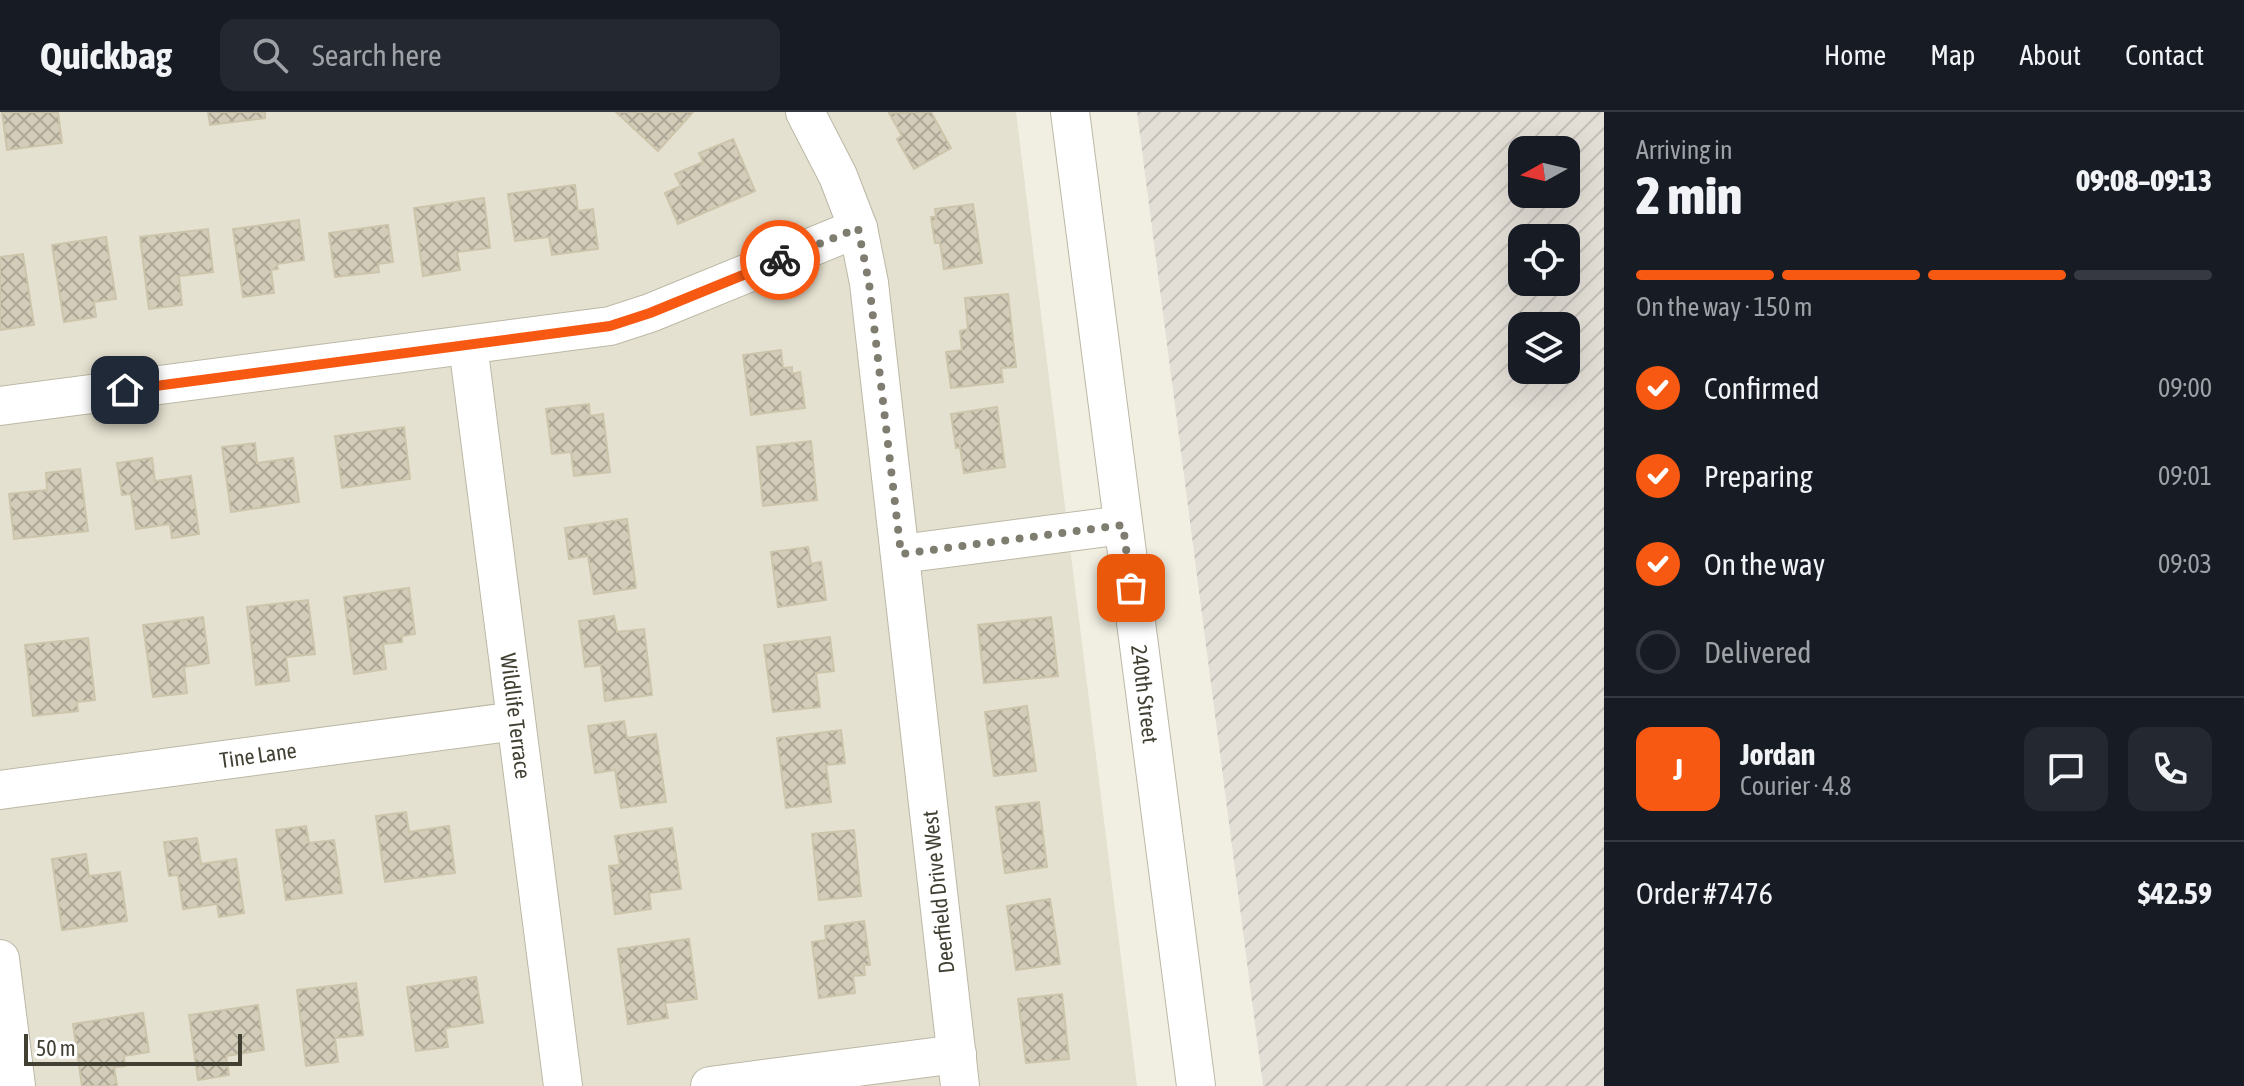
<!DOCTYPE html>
<html lang="en">
<head>
<meta charset="utf-8">
<style>
  :root { --surface:#171b24; --page:#242831; --text:#f1f3f6; --muted:#9ea1a6; --line:#363941; --accent:#f75913 }
  body { margin:0; font-family:"Asap Condensed",sans-serif; background:var(--page); color:var(--text); height:100vh; display:flex; flex-direction:column; font-size:30px; white-space:nowrap }
  * { box-sizing:border-box; margin:0 }
  p { font-size:26px; color:var(--muted) }
  .icon { flex:none; width:44px; height:44px; fill:none; stroke:currentColor; stroke-width:2; stroke-linecap:round; stroke-linejoin:round }
  .map { position:relative; flex:1; overflow:hidden }
  .sheet { display:flex; flex-direction:column; background:var(--surface); width:640px }
  .sheet>* { flex:none }
  .needle { width:52px; rotate:262deg }
  .fabs { position:absolute; left:1508px; top:24px; display:grid; gap:16px }
  .fabs a { display:grid; place-items:center; width:72px; height:72px; border-radius:16px; background:var(--surface); box-shadow:0 8px 32px #0002; font-size:40px }
  .scale { position:absolute; left:24px; bottom:20px; width:218px; box-sizing:border-box; padding-left:8px; border:4px solid #423f33; border-top:0; font-size:22px; line-height:28px; white-space:nowrap; color:#423f33; -webkit-text-stroke:6px #fff; paint-order:stroke }
  .pin { position:absolute; display:grid; place-items:center; width:68px; height:68px; color:#fff; margin:-34px; border-radius:16px; box-shadow:0 4px 12px #0006 }
  .courier { position:absolute; display:grid; place-items:center; width:80px; height:80px; margin:-40px; border:6px solid #f75913; border-radius:50%; background:#fff; color:#222; box-shadow:0 2px 10px #0007 }
  .summary em { font-style:normal; font-weight:800 }
  .summary div { display:flex; flex-direction:column-reverse }
  .summary { display:flex; align-items:center; justify-content:space-between; height:136px; padding:0 32px }
  h1 { font-size:52px; font-weight:800; line-height:60px }
  .bar { display:grid; grid-template-columns:repeat(4,1fr); gap:12px 8px; align-content:center; height:96px; padding:0 32px }
  .bar i { height:10px; border-radius:6px; background:var(--line) }
  .bar .selected { background:var(--accent) }
  .bar p { grid-column:span 4 }
  .line { display:flex; align-items:center; gap:20px; padding:0 32px; border-top:2px solid var(--line) }
  .line div { flex:1 }
  .round { display:grid; place-items:center; flex:none; width:84px; height:84px; border-radius:16px; background:var(--page) }
  ol { padding:0 32px; list-style:none }
  li { display:flex; align-items:center; gap:24px; height:88px }
  li p { margin-inline-start:auto }
  li .icon { padding:8px; border-radius:50%; background:var(--accent); color:#fff; stroke-width:4 }
  li:last-child { color:var(--muted) }
  li i { width:44px; height:44px; border:4px solid var(--line); border-radius:50% }
  header { display:flex; align-items:center; gap:48px; box-sizing:border-box; height:112px; padding:0 40px; background:var(--surface); border-bottom:2px solid var(--line) }
  header strong { font-size:38px }
  nav { display:flex; gap:44px; margin-inline-start:auto; font-size:28px }
  .search { width:560px; height:72px; background:var(--page); display:flex; align-items:center; gap:20px; box-sizing:border-box; padding:0 28px; border-radius:16px; color:var(--muted); font-size:30px }
  main { display:flex; flex:1; min-height:0 }
  .map>svg:first-child { display:block }
  .residential { fill:#e5e1d0 }
  .industrial { fill:url(#industrial-furrows); fill-rule:evenodd }
  .building { fill:url(#building-cross-hatch); stroke:#cdc5ab; stroke-width:2 }
  .lines { fill:none; stroke-linecap:round; stroke-linejoin:round }
  .minor-casing { stroke:#bcb8a5; stroke-width:40 }
  .minor { stroke:#fff; stroke-width:38 }
  .done { stroke:#7f7d70; stroke-width:8; stroke-dasharray:0 14.4 }
  .route { stroke:#f75913; stroke-width:10 }
  .labels { text-anchor:middle; dominant-baseline:central; stroke-width:7; stroke-linejoin:round; paint-order:stroke }
  .street-label { font-size:22px; fill:#423f33; stroke:#fff }
</style>
</head>
<body>
<header>
<strong>Quickbag</strong>
<div class="search"><svg class="icon" aria-label="search" viewBox="0 0 24 24"><circle cx="10" cy="10" r="6"/><path d="M15 15l6 6"/></svg>Search here</div>
<nav><a>Home</a><a>Map</a><a>About</a><a>Contact</a></nav>
</header>
<main>
<div class="map">
<svg width="1604" height="974" viewBox="0 0 1604 974">
  <defs>
    <pattern id="industrial-furrows" width="10" height="10" patternUnits="userSpaceOnUse" patternTransform="scale(2)"><rect width="10" height="10" fill="#e3dfd7"/><path d="M-1 1l2-2M0 10L10 0M9 11l2-2" fill="none" stroke="#c4c0b9"/></pattern>
    <pattern id="building-cross-hatch" width="8" height="8" patternUnits="userSpaceOnUse" patternTransform="scale(2)"><rect width="8" height="8" fill="#d2ccb8"/><path d="M0 0l8 8M0 8l8-8" fill="none" stroke="#aca796"/></pattern>
  </defs>
  <rect width="100%" height="100%" fill="#f1efe2"/>
  <!-- residential -->
  <polygon class="residential" points="0,0 1016,0 1137,974 0,974"/>
  <!-- industrial -->
  <path class="industrial" d="M1137,0H1604V974H1263ZM1522,38H1566V82H1522ZM1522,126H1566V170H1522ZM1522,214H1566V258H1522Z"/>
  <!-- building -->
  <g class="building">
    <polygon points="2,0 58,0 62,31 7,38"/>
    <polygon points="208,0 265,0 265,6 210,13"/>
    <polygon points="616,0 693,0 658,39"/>
    <polygon points="931,0 951,36 914,57 897,27 902,24 889,1"/>
    <polygon points="733,27 755,79 678,112 665,81 681,74 675,62 703,50 699,41"/>
    <polygon points="575,73 578,99 593,97 598,137 552,143 549,125 515,129 508,82"/>
    <polygon points="484,86 490,136 457,140 460,158 423,164 414,96"/>
    <polygon points="973,92 982,151 944,157 940,131 935,131 931,105 936,105 935,97"/>
    <polygon points="299,108 304,148 277,152 278,157 271,158 274,181 243,185 233,117"/>
    <polygon points="388,113 393,150 378,152 379,160 335,165 329,121"/>
    <polygon points="208,117 213,160 179,164 182,193 149,197 140,125"/>
    <polygon points="106,125 116,187 94,190 96,205 64,210 52,133"/>
    <polygon points="23,142 34,213 0,218 0,145"/>
    <polygon points="1008,182 1016,255 1001,256 1003,270 951,276 946,240 962,238 960,219 968,217 965,186"/>
    <polygon points="781,238 783,256 792,255 792,262 800,260 805,296 751,303 743,243"/>
    <polygon points="589,292 590,304 603,302 610,360 574,364 571,340 552,342 546,297"/>
    <polygon points="997,295 1005,355 964,361 960,335 956,336 951,302"/>
    <polygon points="404,315 410,367 342,376 335,324"/>
    <polygon points="811,329 817,388 763,394 757,335"/>
    <polygon points="255,331 257,351 293,346 299,390 231,400 222,335"/>
    <polygon points="152,346 155,369 191,364 199,422 172,426 170,412 136,417 131,382 122,383 117,351"/>
    <polygon points="80,357 88,419 14,427 9,382 47,378 46,361"/>
    <polygon points="627,407 636,476 594,482 588,444 569,447 565,416"/>
    <polygon points="808,435 811,452 821,450 826,488 778,495 771,440"/>
    <polygon points="409,476 415,522 402,524 402,530 383,532 386,557 354,562 344,485"/>
    <polygon points="308,488 315,542 286,545 289,569 256,573 247,495"/>
    <polygon points="614,504 617,520 644,517 652,583 605,589 601,553 585,555 579,509"/>
    <polygon points="203,505 209,551 184,555 187,581 153,585 143,513"/>
    <polygon points="1051,505 1058,564 984,571 978,513"/>
    <polygon points="830,525 834,559 816,561 820,595 773,600 764,533"/>
    <polygon points="88,526 95,588 77,590 78,599 33,604 25,533"/>
    <polygon points="1027,594 1036,659 994,664 985,600"/>
    <polygon points="624,609 627,626 656,622 666,690 621,696 615,658 595,661 588,614"/>
    <polygon points="841,618 845,651 826,653 831,690 786,696 777,626"/>
    <polygon points="1039,690 1047,755 1005,761 996,695"/>
    <polygon points="406,700 409,720 449,714 455,761 385,770 376,704"/>
    <polygon points="306,714 309,731 334,728 342,781 286,788 276,718"/>
    <polygon points="672,716 681,777 649,781 651,797 615,802 609,754 620,753 615,724"/>
    <polygon points="854,718 861,784 819,788 812,722"/>
    <polygon points="197,726 201,752 236,747 244,801 219,805 217,792 183,797 178,763 169,764 164,730"/>
    <polygon points="86,742 89,764 120,760 127,809 62,818 52,747"/>
    <polygon points="1050,787 1060,852 1016,858 1007,794"/>
    <polygon points="864,809 870,853 864,853 865,863 853,864 855,881 819,886 812,830 826,828 825,814"/>
    <polygon points="689,827 697,887 665,891 668,906 628,912 618,837"/>
    <polygon points="476,865 483,911 445,916 448,935 416,939 407,875"/>
    <polygon points="356,871 363,923 335,926 338,950 306,954 297,878"/>
    <polygon points="1062,882 1069,947 1026,951 1018,887"/>
    <polygon points="258,893 264,938 226,944 229,963 198,968 189,903"/>
    <polygon points="143,901 149,940 124,944 125,954 114,955 117,974 82,974 73,912"/>
  </g>
  <g class="lines">
    <!-- minor casing -->
    <g class="minor-casing">
      <g id="minor">
        <polyline points="805,0 838,64 858,116 869,171 960,974"/>
        <polyline points="1070,0 1196,974"/>
        <polyline points="468,233 563,974"/>
        <polyline points="0,294 610,214 650,201 858,116"/>
        <polyline points="901,442 1123,413"/>
        <polyline points="0,678 516,609"/>
        <polyline points="0,847 16,974"/>
        <polyline points="710,974 957,942"/>
      </g>
    </g>
    <!-- minor -->
    <use href="#minor" class="minor"/>
  </g>
  <g class="lines">
    <!-- done -->
    <polyline class="done" points="780,148 858,116 869,171 901,442 1123,413 1131,476"/>
    <!-- route -->
    <polyline class="route" points="125,278 610,214 650,201 780,148"/>
  </g>
  <g class="labels">
    <!-- street labels -->
    <g class="street-label">
      <text transform="translate(1145 582) rotate(83)">240th Street</text>
      <text transform="translate(516 604) rotate(83)">Wildlife Terrace</text>
      <text transform="translate(258 643) rotate(-8)">Tine Lane</text>
      <text transform="translate(938 780) rotate(-96)">Deerfield Drive West</text>
    </g>
  </g>
</svg>
<div class="fabs">
<a><svg class="needle" viewBox="-14 -14 28 28"><path d="M0-13l5 13h-10z" fill="#e53935"/><path d="M0 13l5-13h-10z" fill="#9ea1a6"/></svg></a>
<a><svg class="icon" aria-label="locate" viewBox="0 0 24 24"><circle cx="12" cy="12" r="6"/><path d="M12 2v4M12 18v4M2 12h4M18 12h4"/></svg></a>
<a><svg class="icon" aria-label="layers" viewBox="0 0 24 24"><path d="M12 4l9 5-9 5-9-5zM3 14l9 5 9-5"/></svg></a>
</div>
<div class="scale">50 m</div>
<div class="pin" style="left:1131px;top:476px;background:#ea580c"><svg class="icon" aria-label="bag" viewBox="0 0 24 24"><path d="M5 8h14l-1 12H6zM9 8a3 3 0 0 1 6 0"/></svg></div>
<div class="pin" style="left:125px;top:278px;background:#1f2937"><svg class="icon" aria-label="home" viewBox="0 0 24 24"><path d="M3 11l9-7 9 7M6 9v11h12V9"/></svg></div>
<div class="courier" style="left:780px;top:148px"><svg class="icon" aria-label="bike" viewBox="0 0 24 24"><circle cx="6" cy="16" r="4"/><circle cx="18" cy="16" r="4"/><path d="M6 16l4-8h5l3 8M10 8l3 8H6M13 5h3"/></svg></div>
</div>
<section class="sheet">
<div class="summary"><div><h1>2 min</h1><p>Arriving in</p></div><em>09:08–09:13</em></div>
<div class="bar"><i class="selected"></i><i class="selected"></i><i class="selected"></i><i></i><p>On the way · 150 m</p></div>
<ol>
<li><svg class="icon" aria-label="check" viewBox="0 0 24 24"><path d="M5 12l5 5 9-10"/></svg>Confirmed<p>09:00</p></li>
<li><svg class="icon" aria-label="check" viewBox="0 0 24 24"><path d="M5 12l5 5 9-10"/></svg>Preparing<p>09:01</p></li>
<li><svg class="icon" aria-label="check" viewBox="0 0 24 24"><path d="M5 12l5 5 9-10"/></svg>On the way<p>09:03</p></li>
<li><i></i>Delivered</li>
</ol>
<div class="line" style="height:144px"><b class="round" style="background:var(--accent);color:#fff">J</b><div><b>Jordan</b><p>Courier · 4.8</p></div><a class="round"><svg class="icon" aria-label="chat" viewBox="0 0 24 24"><path d="M4 5h16v11H9l-5 4z"/></svg></a><a class="round"><svg class="icon" aria-label="phone" viewBox="0 0 24 24"><path d="M5 4h4l2 5-3 2q2 4 5 5l2-3 5 2v4C11 20 4 13 5 4z"/></svg></a></div>
<div class="line" style="height:104px"><div>Order #7476</div><b>$42.59</b></div>
</section>
</main>
</body>
</html>
